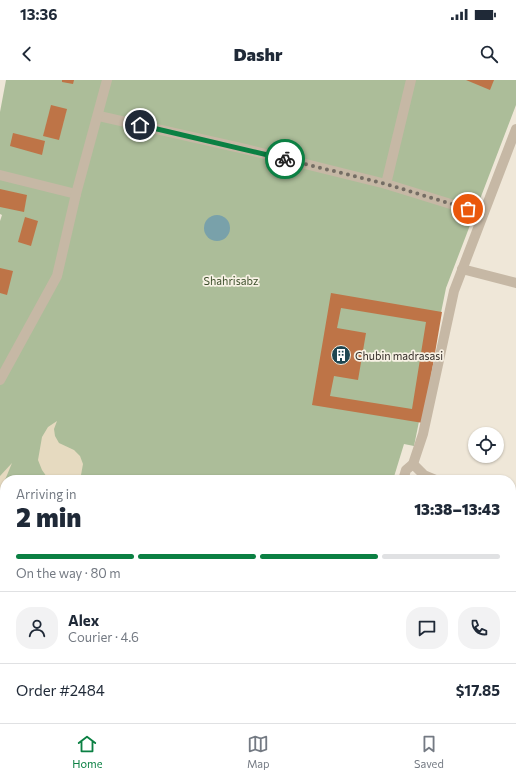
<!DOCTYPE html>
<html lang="en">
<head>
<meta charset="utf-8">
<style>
  :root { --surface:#fff; --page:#f2f2f3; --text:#1f2937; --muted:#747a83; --line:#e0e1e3; --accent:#0b8043 }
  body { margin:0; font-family:Commissioner,sans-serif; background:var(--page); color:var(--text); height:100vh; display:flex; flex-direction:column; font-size:15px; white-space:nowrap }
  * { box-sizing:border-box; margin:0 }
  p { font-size:13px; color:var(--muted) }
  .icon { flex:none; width:22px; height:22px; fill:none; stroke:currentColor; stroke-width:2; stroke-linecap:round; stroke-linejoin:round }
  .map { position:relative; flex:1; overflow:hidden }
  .details { position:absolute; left:0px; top:395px; width:516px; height:248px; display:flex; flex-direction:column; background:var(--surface); border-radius:16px 16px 0 0; box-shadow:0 1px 3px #0004 }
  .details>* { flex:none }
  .buttons { position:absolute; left:468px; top:347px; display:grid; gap:8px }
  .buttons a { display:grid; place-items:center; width:36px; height:36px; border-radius:50%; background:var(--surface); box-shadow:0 1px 3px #0004; font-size:20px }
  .pin { position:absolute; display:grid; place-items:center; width:34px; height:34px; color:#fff; margin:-17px; border:2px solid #fff; border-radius:50%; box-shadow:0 1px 4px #0007 }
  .courier { position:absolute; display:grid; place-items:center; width:40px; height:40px; margin:-20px; border:3px solid #0b8043; border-radius:50%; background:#fff; color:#222; box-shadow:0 1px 5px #0007 }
  .headline em { font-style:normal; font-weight:800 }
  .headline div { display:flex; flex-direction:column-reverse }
  .headline { display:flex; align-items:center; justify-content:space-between; height:68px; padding:0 16px }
  h1 { font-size:26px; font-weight:800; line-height:30px }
  .bar { display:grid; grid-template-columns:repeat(4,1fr); gap:6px 4px; align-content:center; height:48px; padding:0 16px }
  .bar i { height:5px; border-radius:3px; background:var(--line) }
  .bar .on { background:var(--accent) }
  .bar p { grid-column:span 4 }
  .line { display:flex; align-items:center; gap:10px; padding:0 16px; border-top:1px solid var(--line) }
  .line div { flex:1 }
  .round { display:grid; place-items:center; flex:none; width:42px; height:42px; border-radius:16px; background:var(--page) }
  .status { display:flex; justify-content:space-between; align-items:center; height:28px; padding:0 20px; background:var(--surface); direction:ltr }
  .status svg { height:11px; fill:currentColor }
  header { display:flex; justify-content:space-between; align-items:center; height:52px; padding:0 16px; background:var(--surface); font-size:18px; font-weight:800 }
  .menu { display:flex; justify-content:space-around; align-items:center; height:56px; border-top:1px solid var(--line); background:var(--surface); font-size:11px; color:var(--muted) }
  .menu a { display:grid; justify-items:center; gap:2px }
  .menu .on { color:var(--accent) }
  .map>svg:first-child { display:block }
  .green { fill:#acbd99 }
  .plaza { fill:#e6dac0 }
  .water { fill:#79a1aa }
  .building { fill:#be7447; fill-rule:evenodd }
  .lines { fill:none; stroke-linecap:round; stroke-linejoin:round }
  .minor { stroke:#c6b8a5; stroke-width:10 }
  .done { stroke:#746d64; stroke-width:4; stroke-dasharray:0 7.2 }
  .route { stroke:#0b8043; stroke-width:5 }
  .labels { text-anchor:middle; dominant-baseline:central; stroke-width:3.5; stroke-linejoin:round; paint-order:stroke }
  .park-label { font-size:11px; fill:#3d4f2b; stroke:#f7f1e4 }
  .poi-label { font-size:11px; fill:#322b26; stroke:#f7f1e4; text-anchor:start }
</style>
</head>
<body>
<div class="status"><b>13:36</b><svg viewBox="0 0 49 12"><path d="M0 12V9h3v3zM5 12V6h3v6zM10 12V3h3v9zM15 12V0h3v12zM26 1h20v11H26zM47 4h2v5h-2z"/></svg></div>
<header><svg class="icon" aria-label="back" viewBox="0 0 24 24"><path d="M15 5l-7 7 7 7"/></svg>Dashr<svg class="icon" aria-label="search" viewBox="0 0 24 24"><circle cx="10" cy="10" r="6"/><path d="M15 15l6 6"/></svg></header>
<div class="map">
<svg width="516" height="643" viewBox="0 0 516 643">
  <rect width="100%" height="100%" fill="#efe7d8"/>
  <!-- green -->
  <polygon class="green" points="6,0 516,0 516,25 446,208 414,366 404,364 393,400 5,400 5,638 132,638 130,643 0,643 0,141 2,135 0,134 0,32"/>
  <!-- plaza -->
  <g class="plaza">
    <polygon points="57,341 54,349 55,356 59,363 74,370 80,376 83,384 81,395 78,400 49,400 42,390 38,380 42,357 48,347"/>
    <polygon points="12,383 5,400 5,442 0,438 0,396"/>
  </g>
  <!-- water -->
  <circle class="water" cx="217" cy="148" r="13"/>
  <!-- building -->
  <g class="building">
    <polygon points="62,0 74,0 73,4 62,2"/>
    <polygon points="466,0 494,0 490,10"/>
    <polygon points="51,25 67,29 59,60 43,56"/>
    <polygon points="13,53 45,61 42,75 10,66"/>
    <polygon points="0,109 27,115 24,132 0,127"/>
    <polygon points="25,137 38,141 31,166 18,162"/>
    <polygon points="0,188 13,191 7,215 0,213"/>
    <path d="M331,213L442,232L423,343L312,325ZM341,228L426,242L412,329L330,316L334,296L358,300L366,253L337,248Z"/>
    <polygon points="142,638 167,638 166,643 141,643"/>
  </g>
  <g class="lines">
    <!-- minor -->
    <g class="minor">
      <polyline points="99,36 245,69 386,104 483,134"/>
      <polyline points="0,95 76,114"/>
      <polyline points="386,104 411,0"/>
      <polyline points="462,189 516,203"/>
      <polyline points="0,300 57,196 76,114 107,0"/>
      <polyline points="413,384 424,395 436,400"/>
      <polyline points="403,400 406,390 413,384 423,354 454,211 516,49"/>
      <polyline points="511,546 516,547"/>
      <polyline points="511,615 516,613"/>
      <polyline points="468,638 470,643"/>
      <polyline points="135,643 136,638"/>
      <polyline points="234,643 239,638"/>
    </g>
  </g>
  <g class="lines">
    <!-- done -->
    <polyline class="done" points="285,79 386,104 468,129"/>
    <!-- route -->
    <polyline class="route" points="140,45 285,79"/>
  </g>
  <!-- icons -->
  <defs>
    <g id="building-disc" transform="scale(1)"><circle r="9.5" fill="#1e4651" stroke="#f7f1e4"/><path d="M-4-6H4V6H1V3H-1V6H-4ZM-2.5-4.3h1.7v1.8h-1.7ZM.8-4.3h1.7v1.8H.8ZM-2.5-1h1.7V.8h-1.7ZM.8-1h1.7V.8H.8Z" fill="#fff"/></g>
  </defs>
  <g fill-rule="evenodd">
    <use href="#building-disc" x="341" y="275"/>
  </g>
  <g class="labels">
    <!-- park labels -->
    <g class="park-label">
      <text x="231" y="200">Shahrisabz</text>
    </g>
    <!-- poi labels -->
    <g class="poi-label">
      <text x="355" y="275">Chubin madrasasi</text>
    </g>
  </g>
</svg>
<div class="buttons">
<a><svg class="icon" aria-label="locate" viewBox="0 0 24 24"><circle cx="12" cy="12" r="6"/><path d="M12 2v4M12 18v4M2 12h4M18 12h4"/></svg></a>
</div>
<div class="pin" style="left:468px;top:129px;background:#ea580c"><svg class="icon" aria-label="bag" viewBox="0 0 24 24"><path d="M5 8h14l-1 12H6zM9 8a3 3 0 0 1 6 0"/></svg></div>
<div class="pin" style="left:140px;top:45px;background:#1f2937"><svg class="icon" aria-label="home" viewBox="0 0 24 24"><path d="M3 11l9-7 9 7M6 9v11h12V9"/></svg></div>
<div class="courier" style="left:285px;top:79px"><svg class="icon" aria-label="bike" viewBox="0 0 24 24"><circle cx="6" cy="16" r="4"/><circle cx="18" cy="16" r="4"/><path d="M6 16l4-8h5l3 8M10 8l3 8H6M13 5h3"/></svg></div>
<section class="details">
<div class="headline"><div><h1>2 min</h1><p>Arriving in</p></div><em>13:38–13:43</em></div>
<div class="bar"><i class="on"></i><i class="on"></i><i class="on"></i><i></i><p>On the way · 80 m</p></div>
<div class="line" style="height:72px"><a class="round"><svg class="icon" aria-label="person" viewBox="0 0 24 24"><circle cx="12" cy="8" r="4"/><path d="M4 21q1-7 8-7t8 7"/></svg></a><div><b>Alex</b><p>Courier · 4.6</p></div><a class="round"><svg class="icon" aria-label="chat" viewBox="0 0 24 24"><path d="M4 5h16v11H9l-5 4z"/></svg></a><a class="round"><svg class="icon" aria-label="phone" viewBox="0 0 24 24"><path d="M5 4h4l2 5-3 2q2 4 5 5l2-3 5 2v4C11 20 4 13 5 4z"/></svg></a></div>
<div class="line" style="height:52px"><div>Order #2484</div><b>$17.85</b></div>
</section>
</div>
<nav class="menu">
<a class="on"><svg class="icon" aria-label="home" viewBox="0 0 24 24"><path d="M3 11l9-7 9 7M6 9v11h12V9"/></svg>Home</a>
<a><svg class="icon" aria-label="map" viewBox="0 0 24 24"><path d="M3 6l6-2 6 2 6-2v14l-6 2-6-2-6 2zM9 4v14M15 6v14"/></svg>Map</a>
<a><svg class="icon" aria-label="saved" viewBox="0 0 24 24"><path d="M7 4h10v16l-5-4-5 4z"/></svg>Saved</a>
</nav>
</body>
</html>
